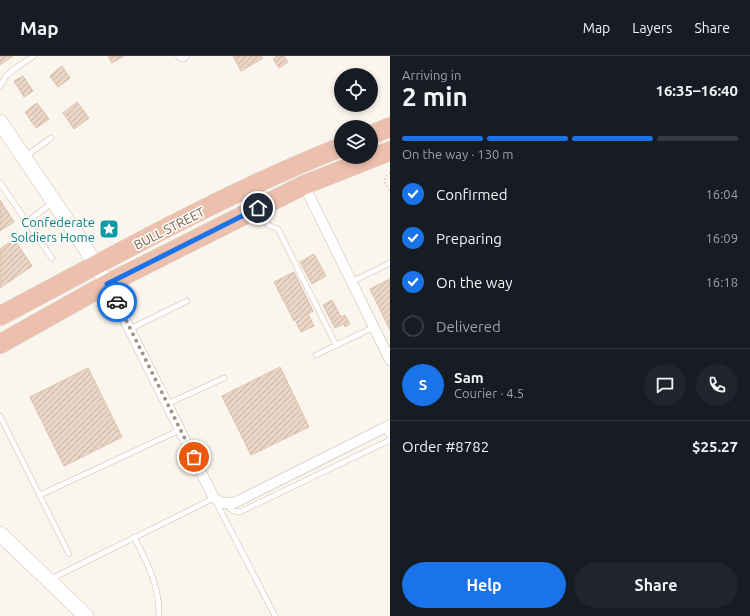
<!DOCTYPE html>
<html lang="en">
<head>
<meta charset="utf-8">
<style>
  :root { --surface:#171b24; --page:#20242c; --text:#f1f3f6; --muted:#9ea1a6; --line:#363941; --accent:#1a73e8 }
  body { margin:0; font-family:Ubuntu,sans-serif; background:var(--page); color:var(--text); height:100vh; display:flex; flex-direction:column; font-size:15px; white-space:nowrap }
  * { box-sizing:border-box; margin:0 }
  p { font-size:13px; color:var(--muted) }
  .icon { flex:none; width:22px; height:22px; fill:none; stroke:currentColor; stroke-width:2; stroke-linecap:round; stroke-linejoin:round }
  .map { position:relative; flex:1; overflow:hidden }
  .panel { display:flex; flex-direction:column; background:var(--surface); width:360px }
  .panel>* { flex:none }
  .buttons { position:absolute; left:334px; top:12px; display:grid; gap:8px }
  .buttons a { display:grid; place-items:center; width:44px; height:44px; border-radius:50%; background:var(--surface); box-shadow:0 2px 6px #0003; font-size:20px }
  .pin { position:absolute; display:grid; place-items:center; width:34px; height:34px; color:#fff; margin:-17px; border:2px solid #fff; border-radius:50%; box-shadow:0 1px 4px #0007 }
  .courier { position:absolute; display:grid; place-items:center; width:40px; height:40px; margin:-20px; border:3px solid #1a73e8; border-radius:50%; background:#fff; color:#222; box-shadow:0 1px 5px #0007 }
  .summary em { font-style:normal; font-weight:700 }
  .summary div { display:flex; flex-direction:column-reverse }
  .summary { display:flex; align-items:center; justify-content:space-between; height:68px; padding:0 12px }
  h1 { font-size:26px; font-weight:700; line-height:30px }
  .bar { display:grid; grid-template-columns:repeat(4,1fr); gap:6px 4px; align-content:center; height:48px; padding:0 12px }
  .bar i { height:5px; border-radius:3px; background:var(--line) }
  .bar .selected { background:var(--accent) }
  .bar p { grid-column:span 4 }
  .line { display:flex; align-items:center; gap:10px; padding:0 12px; border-top:1px solid var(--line) }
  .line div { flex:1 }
  .round { display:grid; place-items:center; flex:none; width:42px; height:42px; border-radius:21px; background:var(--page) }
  ol { padding:0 12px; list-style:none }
  li { display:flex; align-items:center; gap:12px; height:44px }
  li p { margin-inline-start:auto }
  li .icon { padding:4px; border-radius:50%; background:var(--accent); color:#fff; stroke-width:4 }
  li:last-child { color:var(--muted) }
  li i { width:22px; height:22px; border:2px solid var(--line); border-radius:50% }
  .primary-button { display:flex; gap:8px; margin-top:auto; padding:8px 12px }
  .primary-button a { flex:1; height:46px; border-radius:24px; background:var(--accent); color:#fff; font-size:16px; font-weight:700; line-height:46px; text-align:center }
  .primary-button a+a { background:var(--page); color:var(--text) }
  header { display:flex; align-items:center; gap:24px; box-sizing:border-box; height:56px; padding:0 20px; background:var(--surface); border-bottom:1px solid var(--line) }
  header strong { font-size:19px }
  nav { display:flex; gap:22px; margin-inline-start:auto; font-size:14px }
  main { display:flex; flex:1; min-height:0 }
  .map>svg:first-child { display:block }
  .building { fill:url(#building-hatch); stroke:#ddc0ab }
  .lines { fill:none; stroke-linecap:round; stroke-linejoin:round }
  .lane-casing { stroke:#cabdb1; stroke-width:6 }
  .street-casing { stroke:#cabdb1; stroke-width:11 }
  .secondary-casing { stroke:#ccbeb0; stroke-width:16 }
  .highway-casing { stroke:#d8d2cf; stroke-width:20 }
  .path { stroke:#d2bcab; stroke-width:1.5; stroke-dasharray:1 3; stroke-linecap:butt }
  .lane { stroke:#fff; stroke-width:5 }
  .street { stroke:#fff; stroke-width:10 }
  .secondary { stroke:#fff; stroke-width:15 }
  .highway { stroke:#ecc0ad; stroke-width:19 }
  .done { stroke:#a39488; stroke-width:4; stroke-dasharray:0 7.2 }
  .route { stroke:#1a73e8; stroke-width:5 }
  .labels { text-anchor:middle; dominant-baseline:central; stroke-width:3.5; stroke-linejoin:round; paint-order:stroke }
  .culture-label { font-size:13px; fill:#0d838f; stroke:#fdfaf4; text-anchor:end }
  .street-label { font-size:13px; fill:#746052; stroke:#fdfaf4 }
</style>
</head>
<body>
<header>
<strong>Map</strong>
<nav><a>Map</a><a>Layers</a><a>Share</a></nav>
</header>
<main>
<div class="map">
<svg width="390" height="560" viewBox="0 0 390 560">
  <defs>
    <pattern id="building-hatch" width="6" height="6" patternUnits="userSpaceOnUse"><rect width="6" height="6" fill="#ebd6c6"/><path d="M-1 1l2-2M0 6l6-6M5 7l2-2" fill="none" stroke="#c3b1a3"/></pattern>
  </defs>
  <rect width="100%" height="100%" fill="#fbf6ed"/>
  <!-- building -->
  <g class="building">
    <polygon points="0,0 13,0 0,9"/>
    <polygon points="108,0 124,0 112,7"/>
    <polygon points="233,0 261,0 263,2 241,15"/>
    <polygon points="277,0 284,0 288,6 279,12 273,3"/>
    <polygon points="62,10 70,22 58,31 50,20"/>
    <polygon points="23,20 33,35 24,41 14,25"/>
    <polygon points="77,46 89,62 74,73 63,57"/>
    <polygon points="37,47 49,63 36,72 25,56"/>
    <polygon points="0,144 14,166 0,175"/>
    <polygon points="14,183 32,210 0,232 0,193"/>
    <polygon points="314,198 326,220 312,228 300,206"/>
    <polygon points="294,216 313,255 308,258 314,270 301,276 296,266 301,263 300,261 294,265 274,226"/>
    <polygon points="390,223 390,274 370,233"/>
    <polygon points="332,244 341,261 345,259 350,268 345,271 344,268 335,272 323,249"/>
    <polygon points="280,311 309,371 251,399 222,340"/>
    <polygon points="88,312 122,381 64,410 30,341"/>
  </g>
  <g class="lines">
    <!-- lane casing -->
    <g class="lane-casing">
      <g id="lane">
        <polyline points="0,30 6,20 17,11 34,0"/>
        <polyline points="26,100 51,82"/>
        <polyline points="0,127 52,202"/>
        <polyline points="260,154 268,169 278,173 336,289"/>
        <polyline points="27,166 53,146"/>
        <polyline points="351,226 390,207"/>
        <polyline points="130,273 187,245"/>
        <polyline points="316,299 374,271"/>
        <polyline points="167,348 224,322"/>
        <polyline points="0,360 69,498"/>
        <polyline points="385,372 390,381"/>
        <polyline points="40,439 180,374"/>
        <path d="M226,448C231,454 234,457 242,455L390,384"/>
        <path d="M134,481C147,506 160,531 159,560"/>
        <polyline points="51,523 214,442 275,560"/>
      </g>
    </g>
    <!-- street casing -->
    <g class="street-casing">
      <g id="street">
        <polyline points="181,0 184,0"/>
        <polyline points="304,129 390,304"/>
        <polyline points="107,228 214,442 222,447 234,447 390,369"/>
      </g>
    </g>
    <!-- secondary casing -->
    <g class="secondary-casing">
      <g id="secondary">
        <polyline points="0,66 86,193 107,228"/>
        <polyline points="0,478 86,560"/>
      </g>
    </g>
    <!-- highway casing -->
    <g class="highway-casing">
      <g id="highway">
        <polyline points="371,79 390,71"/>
        <path d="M0,260C112,201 223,138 341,91"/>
        <polyline points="0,288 107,228 258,152 304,129 390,95"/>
      </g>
    </g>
    <!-- path -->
    <polyline class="path" points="390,117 386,120 384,125 390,137"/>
    <!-- lane -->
    <use href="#lane" class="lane"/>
    <!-- street -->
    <use href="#street" class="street"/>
    <!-- secondary -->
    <use href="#secondary" class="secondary"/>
    <!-- highway -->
    <use href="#highway" class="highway"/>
  </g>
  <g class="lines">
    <!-- done -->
    <polyline class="done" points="117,246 194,401"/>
    <!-- route -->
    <polyline class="route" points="117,246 107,228 258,152"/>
  </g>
  <!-- icons -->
  <defs>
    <g id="sight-square" transform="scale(1)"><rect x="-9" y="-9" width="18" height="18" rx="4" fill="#0f9aa8" stroke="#fdfaf4"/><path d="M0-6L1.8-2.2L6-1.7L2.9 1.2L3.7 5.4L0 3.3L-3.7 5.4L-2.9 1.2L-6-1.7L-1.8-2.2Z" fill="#fff"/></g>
  </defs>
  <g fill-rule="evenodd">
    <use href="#sight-square" x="109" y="173"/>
  </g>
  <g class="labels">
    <!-- culture labels -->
    <g class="culture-label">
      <text x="95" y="166">Confederate<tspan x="95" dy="15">Soldiers Home</tspan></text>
    </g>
    <!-- street labels -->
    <g class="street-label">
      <text transform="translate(169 172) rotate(-27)">BULL STREET</text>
    </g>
  </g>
</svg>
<div class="buttons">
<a><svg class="icon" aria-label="locate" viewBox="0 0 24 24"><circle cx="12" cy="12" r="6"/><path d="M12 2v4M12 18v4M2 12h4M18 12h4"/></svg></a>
<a><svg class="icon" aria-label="layers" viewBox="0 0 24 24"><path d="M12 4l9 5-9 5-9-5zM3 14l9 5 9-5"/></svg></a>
</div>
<div class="pin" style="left:194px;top:401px;background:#ea580c"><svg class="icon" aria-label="bag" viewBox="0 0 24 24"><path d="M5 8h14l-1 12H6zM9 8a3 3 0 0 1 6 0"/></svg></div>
<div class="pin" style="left:258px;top:152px;background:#1f2937"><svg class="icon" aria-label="home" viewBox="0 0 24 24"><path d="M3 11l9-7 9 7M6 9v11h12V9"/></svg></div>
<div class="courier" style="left:117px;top:246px"><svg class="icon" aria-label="car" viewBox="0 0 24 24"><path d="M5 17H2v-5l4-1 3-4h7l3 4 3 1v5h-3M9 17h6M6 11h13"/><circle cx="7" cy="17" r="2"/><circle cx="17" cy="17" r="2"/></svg></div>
</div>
<section class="panel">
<div class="summary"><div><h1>2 min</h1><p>Arriving in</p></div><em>16:35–16:40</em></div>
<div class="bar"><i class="selected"></i><i class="selected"></i><i class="selected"></i><i></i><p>On the way · 130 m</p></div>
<ol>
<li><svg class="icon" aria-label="check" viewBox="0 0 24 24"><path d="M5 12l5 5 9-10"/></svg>Confirmed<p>16:04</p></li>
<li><svg class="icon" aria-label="check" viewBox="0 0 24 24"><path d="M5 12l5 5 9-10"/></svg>Preparing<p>16:09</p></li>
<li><svg class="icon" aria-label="check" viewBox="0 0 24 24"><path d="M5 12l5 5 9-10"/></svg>On the way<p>16:18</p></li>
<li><i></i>Delivered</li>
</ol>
<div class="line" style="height:72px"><b class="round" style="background:var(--accent);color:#fff">S</b><div><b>Sam</b><p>Courier · 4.5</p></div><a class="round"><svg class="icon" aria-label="chat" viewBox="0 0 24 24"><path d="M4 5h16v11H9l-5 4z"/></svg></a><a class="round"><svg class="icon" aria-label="phone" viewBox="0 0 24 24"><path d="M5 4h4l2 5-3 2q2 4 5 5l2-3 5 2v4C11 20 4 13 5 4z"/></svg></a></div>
<div class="line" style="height:52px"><div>Order #8782</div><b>$25.27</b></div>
<div class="primary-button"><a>Help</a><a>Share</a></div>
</section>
</main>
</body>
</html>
